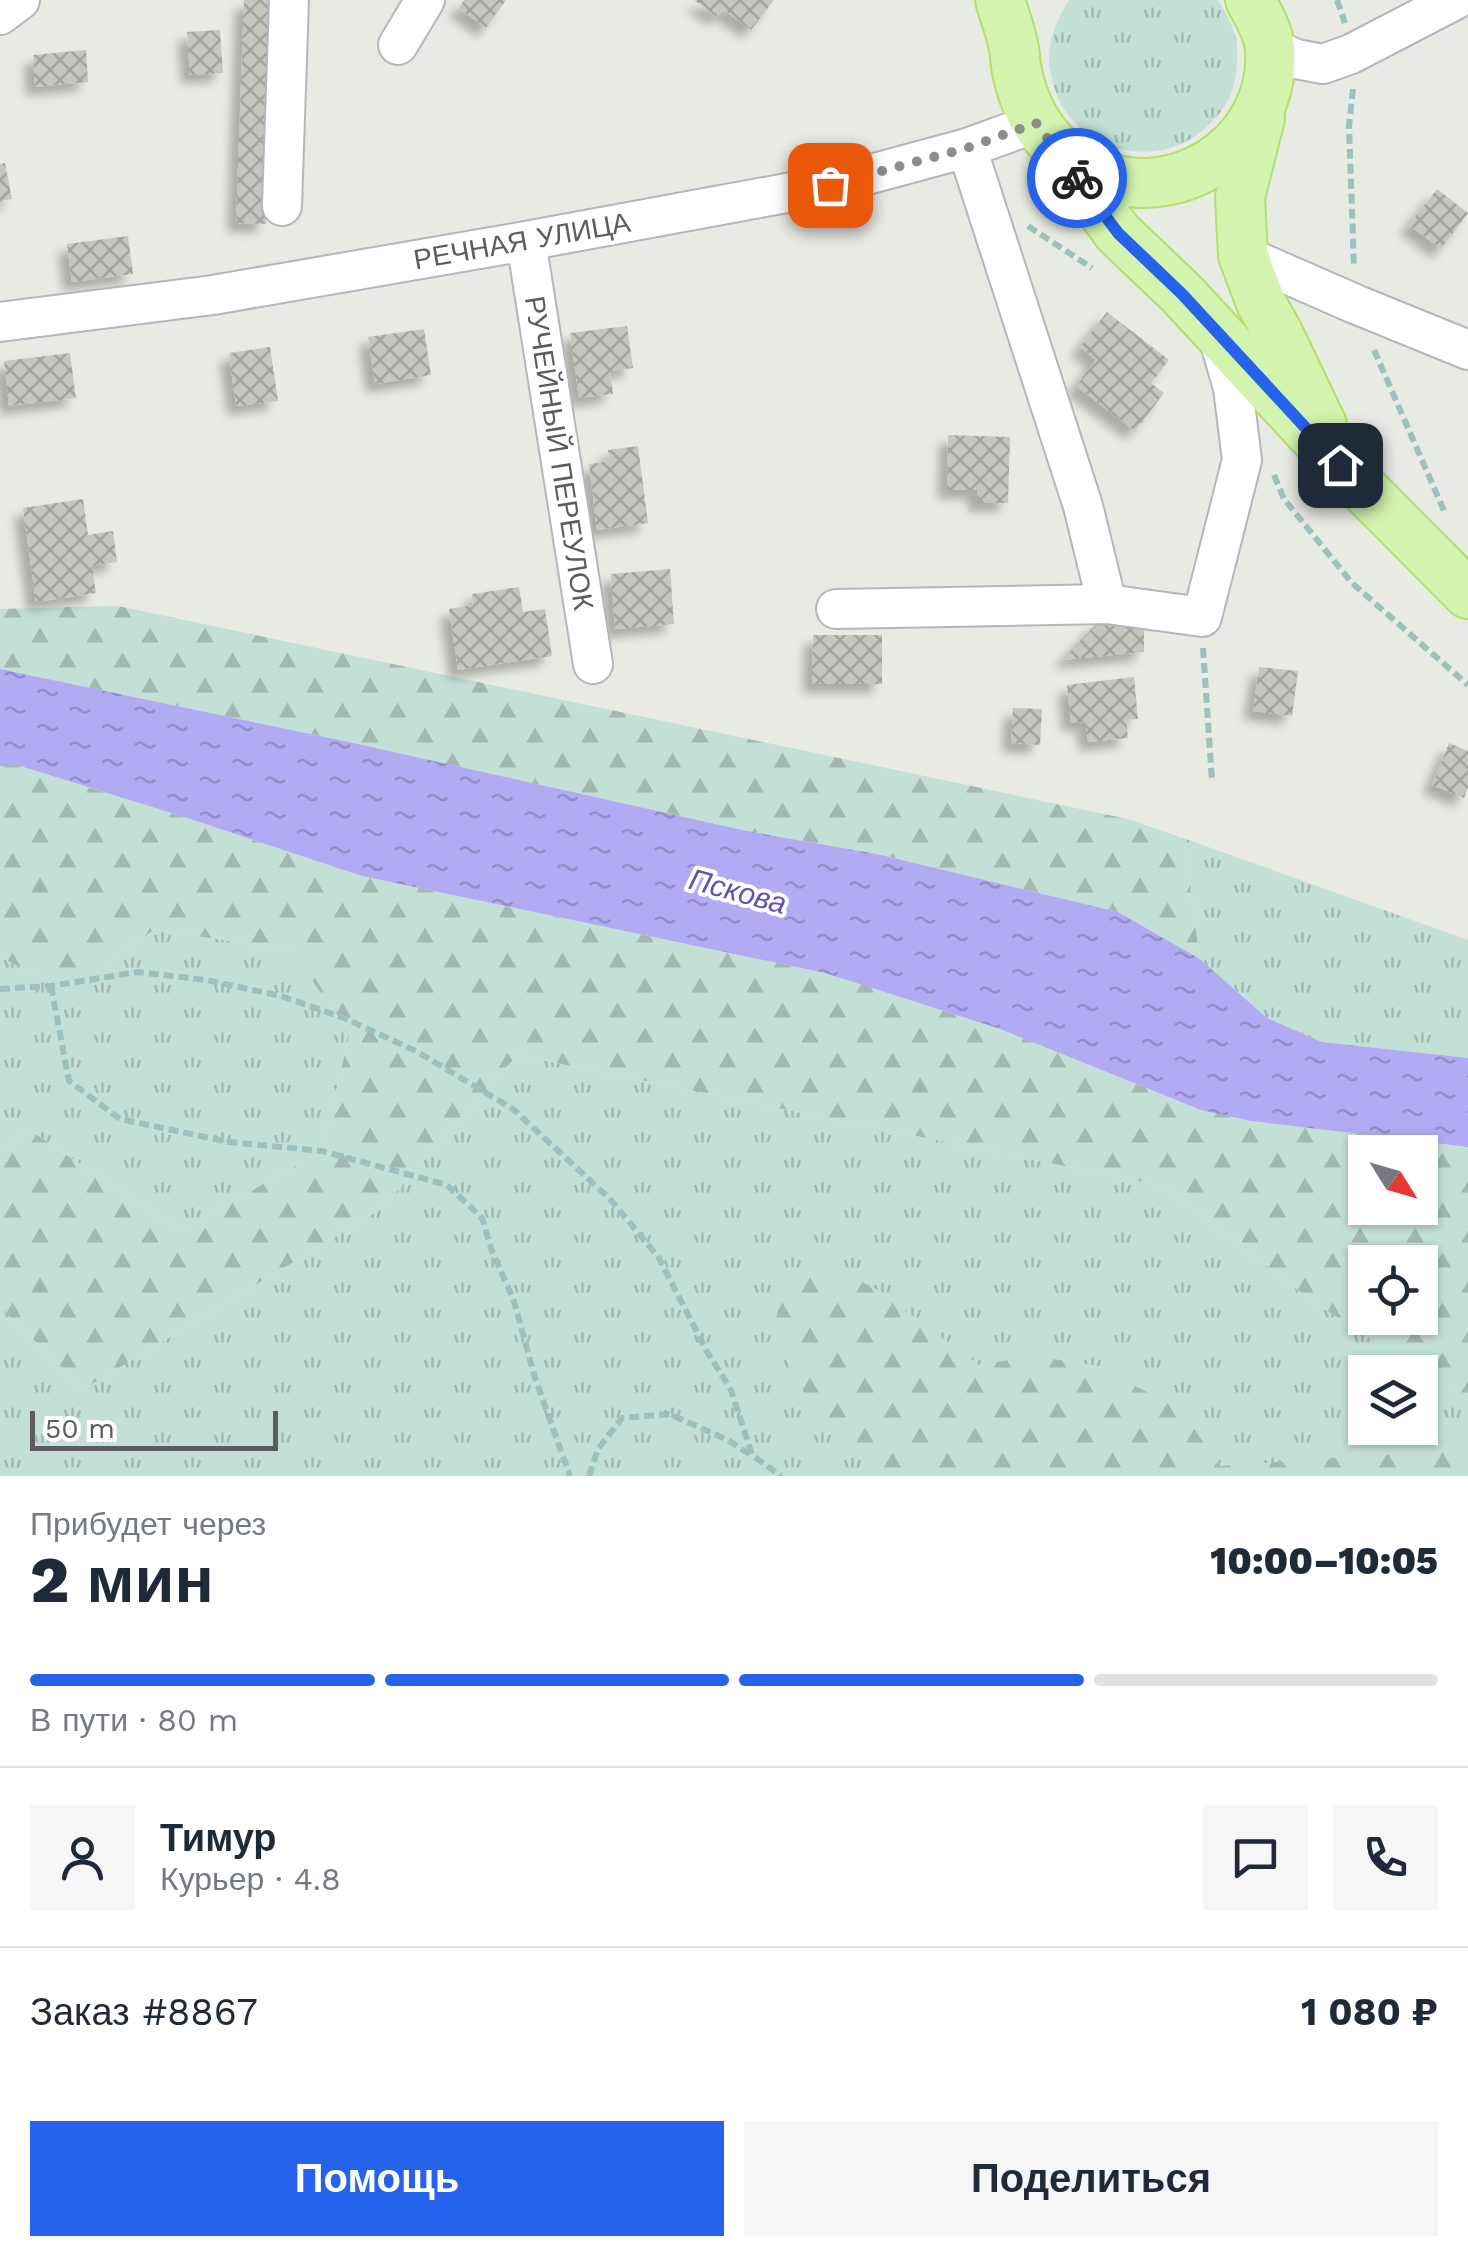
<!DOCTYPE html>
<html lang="ru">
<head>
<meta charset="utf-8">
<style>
  :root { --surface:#fff; --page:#f6f6f7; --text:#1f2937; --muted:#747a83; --line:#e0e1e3; --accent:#2563eb }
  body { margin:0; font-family:"Work Sans",sans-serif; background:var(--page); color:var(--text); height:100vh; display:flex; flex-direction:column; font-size:38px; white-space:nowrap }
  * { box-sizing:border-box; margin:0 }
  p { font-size:32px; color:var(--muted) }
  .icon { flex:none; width:55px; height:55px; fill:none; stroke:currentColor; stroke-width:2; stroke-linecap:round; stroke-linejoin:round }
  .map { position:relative; height:1476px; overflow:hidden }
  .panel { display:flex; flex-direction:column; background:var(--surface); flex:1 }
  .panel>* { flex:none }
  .needle { width:65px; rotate:127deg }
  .controls { position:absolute; left:1348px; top:1135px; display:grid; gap:20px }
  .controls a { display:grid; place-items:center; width:90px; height:90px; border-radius:0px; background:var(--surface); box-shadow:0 2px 8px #0004; font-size:50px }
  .scale { position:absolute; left:30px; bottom:25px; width:248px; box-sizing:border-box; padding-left:10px; border:5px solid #5c5b61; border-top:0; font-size:28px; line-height:35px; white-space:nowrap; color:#5c5b61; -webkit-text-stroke:8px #fff; paint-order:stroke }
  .pin { position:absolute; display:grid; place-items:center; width:85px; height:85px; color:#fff; margin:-42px; border-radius:20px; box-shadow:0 5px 15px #0006 }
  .courier { position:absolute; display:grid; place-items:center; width:100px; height:100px; margin:-50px; border:8px solid #2563eb; border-radius:50%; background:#fff; color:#222; box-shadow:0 2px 12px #0007 }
  .headline em { font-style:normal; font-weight:800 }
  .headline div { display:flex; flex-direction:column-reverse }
  .headline { display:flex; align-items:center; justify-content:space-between; height:170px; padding:0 30px }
  h1 { font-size:65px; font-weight:800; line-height:75px }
  .bar { display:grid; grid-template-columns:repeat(4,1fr); gap:15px 10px; align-content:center; height:120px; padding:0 30px }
  .bar i { height:12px; border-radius:8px; background:var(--line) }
  .bar .current { background:var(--accent) }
  .bar p { grid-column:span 4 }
  .line { display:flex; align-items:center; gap:25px; padding:0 30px; border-top:2px solid var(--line) }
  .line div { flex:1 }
  .round { display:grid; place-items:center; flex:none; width:105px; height:105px; border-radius:0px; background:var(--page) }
  .action { display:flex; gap:20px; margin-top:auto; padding:20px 30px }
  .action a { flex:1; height:115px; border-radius:0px; background:var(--accent); color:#fff; font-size:40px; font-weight:800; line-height:115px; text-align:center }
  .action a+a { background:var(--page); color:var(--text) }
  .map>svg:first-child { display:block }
  .grass { fill:url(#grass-tufts); fill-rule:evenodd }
  .forest { fill:url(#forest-firs); fill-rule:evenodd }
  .water { fill:url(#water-ripples) }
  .building { fill:url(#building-cross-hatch); filter:url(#shadow) }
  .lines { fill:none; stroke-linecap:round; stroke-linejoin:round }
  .minor-casing { stroke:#b7b5bb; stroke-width:42 }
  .major-casing { stroke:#b2de69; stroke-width:52 }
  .path { stroke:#9cc0bd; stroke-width:6; stroke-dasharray:10 5; stroke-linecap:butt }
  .minor { stroke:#fff; stroke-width:38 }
  .major { stroke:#d2f4af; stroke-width:48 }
  .done { stroke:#8d8d8e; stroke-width:10; stroke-dasharray:0 18 }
  .route { stroke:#2563eb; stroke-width:12 }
  .labels { text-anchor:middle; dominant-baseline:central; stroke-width:8; stroke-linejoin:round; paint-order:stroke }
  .street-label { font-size:28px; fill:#5c5b61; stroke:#fff }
  .water-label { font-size:30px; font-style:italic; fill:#6252b2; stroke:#fff }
</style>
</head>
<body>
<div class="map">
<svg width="1468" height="1476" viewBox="0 0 1468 1476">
  <defs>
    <pattern id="grass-tufts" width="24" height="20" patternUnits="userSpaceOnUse" patternTransform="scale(2.5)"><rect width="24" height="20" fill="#c2e0d6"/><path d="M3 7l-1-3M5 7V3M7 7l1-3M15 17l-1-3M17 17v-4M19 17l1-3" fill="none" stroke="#a1b9b1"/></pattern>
    <pattern id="forest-firs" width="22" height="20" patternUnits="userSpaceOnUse" patternTransform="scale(2.5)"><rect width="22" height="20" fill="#c2e0d6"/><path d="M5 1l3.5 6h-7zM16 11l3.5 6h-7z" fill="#a1b9b1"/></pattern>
    <pattern id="water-ripples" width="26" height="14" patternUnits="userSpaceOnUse" patternTransform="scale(2.5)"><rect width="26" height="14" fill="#b1abf3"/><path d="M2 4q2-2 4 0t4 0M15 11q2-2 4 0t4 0" fill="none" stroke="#938ec8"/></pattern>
    <pattern id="building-cross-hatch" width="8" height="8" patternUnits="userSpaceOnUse" patternTransform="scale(2.5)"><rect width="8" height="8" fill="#c4c7bf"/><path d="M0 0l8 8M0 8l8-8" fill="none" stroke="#a2a59f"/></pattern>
    <filter id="shadow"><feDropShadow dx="-9" dy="9" stdDeviation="5" flood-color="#0004"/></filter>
  </defs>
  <rect width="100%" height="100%" fill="#e8ebe3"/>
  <!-- grass -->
  <g class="grass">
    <path d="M1069,0H1218C1236,28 1241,46 1235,79C1231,102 1216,121 1197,135C1144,172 1066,145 1052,79C1051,72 1048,64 1049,57C1050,35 1058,18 1069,0Z"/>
    <polygon points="1183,838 1468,940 1468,1058 1322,1042 1267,1018 1200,959"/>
    <polygon points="155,929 291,951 350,1032 322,1151 180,1231 31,1131 0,1151 0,957 68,991"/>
    <path d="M517,1055L1163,1186L1315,1303L1468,1400V1476H0V1307L84,1389L381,1209ZM1365,1372H1420V1428H1365Z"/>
  </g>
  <!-- forest -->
  <g class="forest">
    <polygon points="118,606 1128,819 1183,838 1200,959 1118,912 877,854 747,831 349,742 0,669 0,609"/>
    <path d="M0,766H19L181,816L362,876L825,973L1000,1029L1201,1110L1251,1121L1468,1147V1400L1315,1303L1163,1186L517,1055L381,1209L84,1389L0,1307V1151L31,1131L180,1231L322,1151L350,1032L290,951L155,929L69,991L0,957ZM1365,1152H1420V1208H1365ZM1365,1262H1420V1318H1365Z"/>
    <polygon points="846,1274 876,1289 979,1365 1033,1356 1099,1366 1183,1412 1219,1466 1445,1451 1468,1460 1468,1476 891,1476 869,1464 797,1384 776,1317 785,1288 812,1277"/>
  </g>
  <!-- water -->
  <polygon class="water" points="0,669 349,742 747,831 877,854 1118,912 1200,959 1267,1018 1322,1042 1468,1058 1468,1147 1251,1121 1201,1110 1000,1029 825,973 362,876 181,816 20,766 0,766"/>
  <!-- building -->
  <g class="building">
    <polygon points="244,0 274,0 266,224 236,223"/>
    <polygon points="464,0 506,0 486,28 459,8"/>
    <polygon points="694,0 774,0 751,30 723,9 717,17"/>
    <polygon points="220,30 223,73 190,75 187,32"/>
    <polygon points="86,50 88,82 35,87 33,55"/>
    <polygon points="5,163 12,199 0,201 0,164"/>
    <polygon points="1437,189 1468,213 1441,249 1409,225"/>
    <polygon points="128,236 133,274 72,282 67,244"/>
    <polygon points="1107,312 1169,360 1151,383 1164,393 1135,431 1076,386 1096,360 1080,347"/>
    <polygon points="627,326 633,368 610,371 613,394 579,398 570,333"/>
    <polygon points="424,329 431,375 375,384 368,337"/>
    <polygon points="270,347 278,401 236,406 229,353"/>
    <polygon points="70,353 76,398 9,406 4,361"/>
    <polygon points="948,435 1010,437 1008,503 977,503 977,490 947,490"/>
    <polygon points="638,446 648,523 597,530 589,464 610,461 608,450"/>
    <polygon points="83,499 88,535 113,531 117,562 92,566 96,593 36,602 23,508"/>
    <polygon points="670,569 674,624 615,629 611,574"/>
    <polygon points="519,587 523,612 545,609 552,656 458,670 449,609 473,605 472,594"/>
    <polygon points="1098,622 1144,623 1144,652 1062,660"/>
    <polygon points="813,635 882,635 882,684 812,684"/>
    <polygon points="1259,667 1298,671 1292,716 1253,711"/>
    <polygon points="1134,677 1138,719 1126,720 1128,738 1088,742 1086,722 1071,723 1067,685"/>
    <polygon points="1013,708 1042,709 1040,745 1011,743"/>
    <polygon points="1449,743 1468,751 1468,787 1464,798 1432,785"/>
  </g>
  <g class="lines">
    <!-- minor casing -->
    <g class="minor-casing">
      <g id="minor">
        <polyline points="0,15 20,0"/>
        <polyline points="398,45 425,0"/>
        <polyline points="1270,47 1296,59 1323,64 1351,54 1455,0"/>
        <polyline points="967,148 1083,506 1107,604"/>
        <polyline points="282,206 289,0"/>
        <polyline points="526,241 593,664"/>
        <polyline points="1243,255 1355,304 1468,350"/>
        <polyline points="0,322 213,295 526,241 830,185 967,148 1036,123"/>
        <polyline points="836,609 1107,604 1202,617 1242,460 1233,388 1218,336"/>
      </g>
    </g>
    <!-- major casing -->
    <g class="major-casing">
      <g id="major">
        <path d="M1000,0C1004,14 1010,29 1013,44C1015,51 1015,59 1016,66C1019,85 1027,108 1037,123C1048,142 1062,154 1080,165C1165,217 1277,149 1270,49C1269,32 1258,14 1250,0"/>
        <polyline points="1260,118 1240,197 1243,255 1261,303 1278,333 1322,425"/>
        <polyline points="1058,151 1118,233 1182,294 1340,465 1468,594"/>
      </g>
    </g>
    <!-- path -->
    <g class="path">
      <polyline points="1337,0 1345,23"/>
      <polyline points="1353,89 1349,126 1354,267"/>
      <polyline points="1028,226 1092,268"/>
      <polyline points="1374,350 1445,513"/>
      <polyline points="1274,475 1284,499 1352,583 1468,685"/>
      <polyline points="1203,648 1212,781"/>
      <polyline points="51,986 69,1081 120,1119 229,1142 322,1151 447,1185 482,1218 492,1251 514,1301 535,1378 570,1476"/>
      <polyline points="0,989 51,986 138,972 206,980 281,996 344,1018 416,1051 513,1109 610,1199 659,1258 706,1350 731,1390 752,1455 781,1476"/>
      <polyline points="589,1476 598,1449 622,1418 669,1414 726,1439 751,1455"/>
    </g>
    <!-- minor -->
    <use href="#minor" class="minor"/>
    <!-- major -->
    <use href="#major" class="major"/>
  </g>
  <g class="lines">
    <!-- done -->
    <polyline class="done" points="830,185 967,148 1036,123 1077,178"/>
    <!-- route -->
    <polyline class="route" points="1077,178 1118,233 1182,294 1340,465"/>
  </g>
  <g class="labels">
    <!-- street labels -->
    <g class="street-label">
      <text transform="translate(522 241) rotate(-10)">РЕЧНАЯ УЛИЦА</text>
      <text transform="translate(559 453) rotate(81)">РУЧЕЙНЫЙ ПЕРЕУЛОК</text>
    </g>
    <!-- water labels -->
    <g class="water-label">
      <text transform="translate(738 891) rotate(15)">Пскова</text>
    </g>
  </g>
</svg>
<div class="controls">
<a><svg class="needle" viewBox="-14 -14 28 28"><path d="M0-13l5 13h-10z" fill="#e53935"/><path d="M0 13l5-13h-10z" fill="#747a83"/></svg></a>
<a><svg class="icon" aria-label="locate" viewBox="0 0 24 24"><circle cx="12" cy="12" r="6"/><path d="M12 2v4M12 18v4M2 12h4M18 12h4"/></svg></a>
<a><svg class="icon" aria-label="layers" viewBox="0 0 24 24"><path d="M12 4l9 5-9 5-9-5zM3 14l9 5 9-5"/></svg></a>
</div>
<div class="scale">50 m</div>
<div class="pin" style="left:830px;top:185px;background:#ea580c"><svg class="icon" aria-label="bag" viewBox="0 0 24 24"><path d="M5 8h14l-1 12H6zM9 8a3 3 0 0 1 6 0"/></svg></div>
<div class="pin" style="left:1340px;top:465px;background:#1f2937"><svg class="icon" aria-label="home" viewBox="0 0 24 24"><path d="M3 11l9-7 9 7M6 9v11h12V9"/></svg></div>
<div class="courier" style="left:1077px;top:178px"><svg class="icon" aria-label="bike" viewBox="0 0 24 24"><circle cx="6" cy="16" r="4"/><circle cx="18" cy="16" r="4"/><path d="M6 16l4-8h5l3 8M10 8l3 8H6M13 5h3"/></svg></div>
</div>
<section class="panel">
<div class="headline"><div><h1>2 мин</h1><p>Прибудет через</p></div><em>10:00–10:05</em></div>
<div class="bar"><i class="current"></i><i class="current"></i><i class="current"></i><i></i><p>В пути · 80 m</p></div>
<div class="line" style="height:180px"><a class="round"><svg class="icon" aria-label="person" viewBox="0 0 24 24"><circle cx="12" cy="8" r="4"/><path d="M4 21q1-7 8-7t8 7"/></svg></a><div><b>Тимур</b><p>Курьер · 4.8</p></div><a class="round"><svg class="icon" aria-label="chat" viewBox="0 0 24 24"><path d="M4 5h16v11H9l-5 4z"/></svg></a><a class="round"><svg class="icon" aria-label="phone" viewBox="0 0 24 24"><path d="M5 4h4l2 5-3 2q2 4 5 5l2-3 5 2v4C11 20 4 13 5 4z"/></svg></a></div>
<div class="line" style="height:130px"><div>Заказ #8867</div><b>1 080 ₽</b></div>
<div class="action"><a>Помощь</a><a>Поделиться</a></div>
</section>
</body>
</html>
